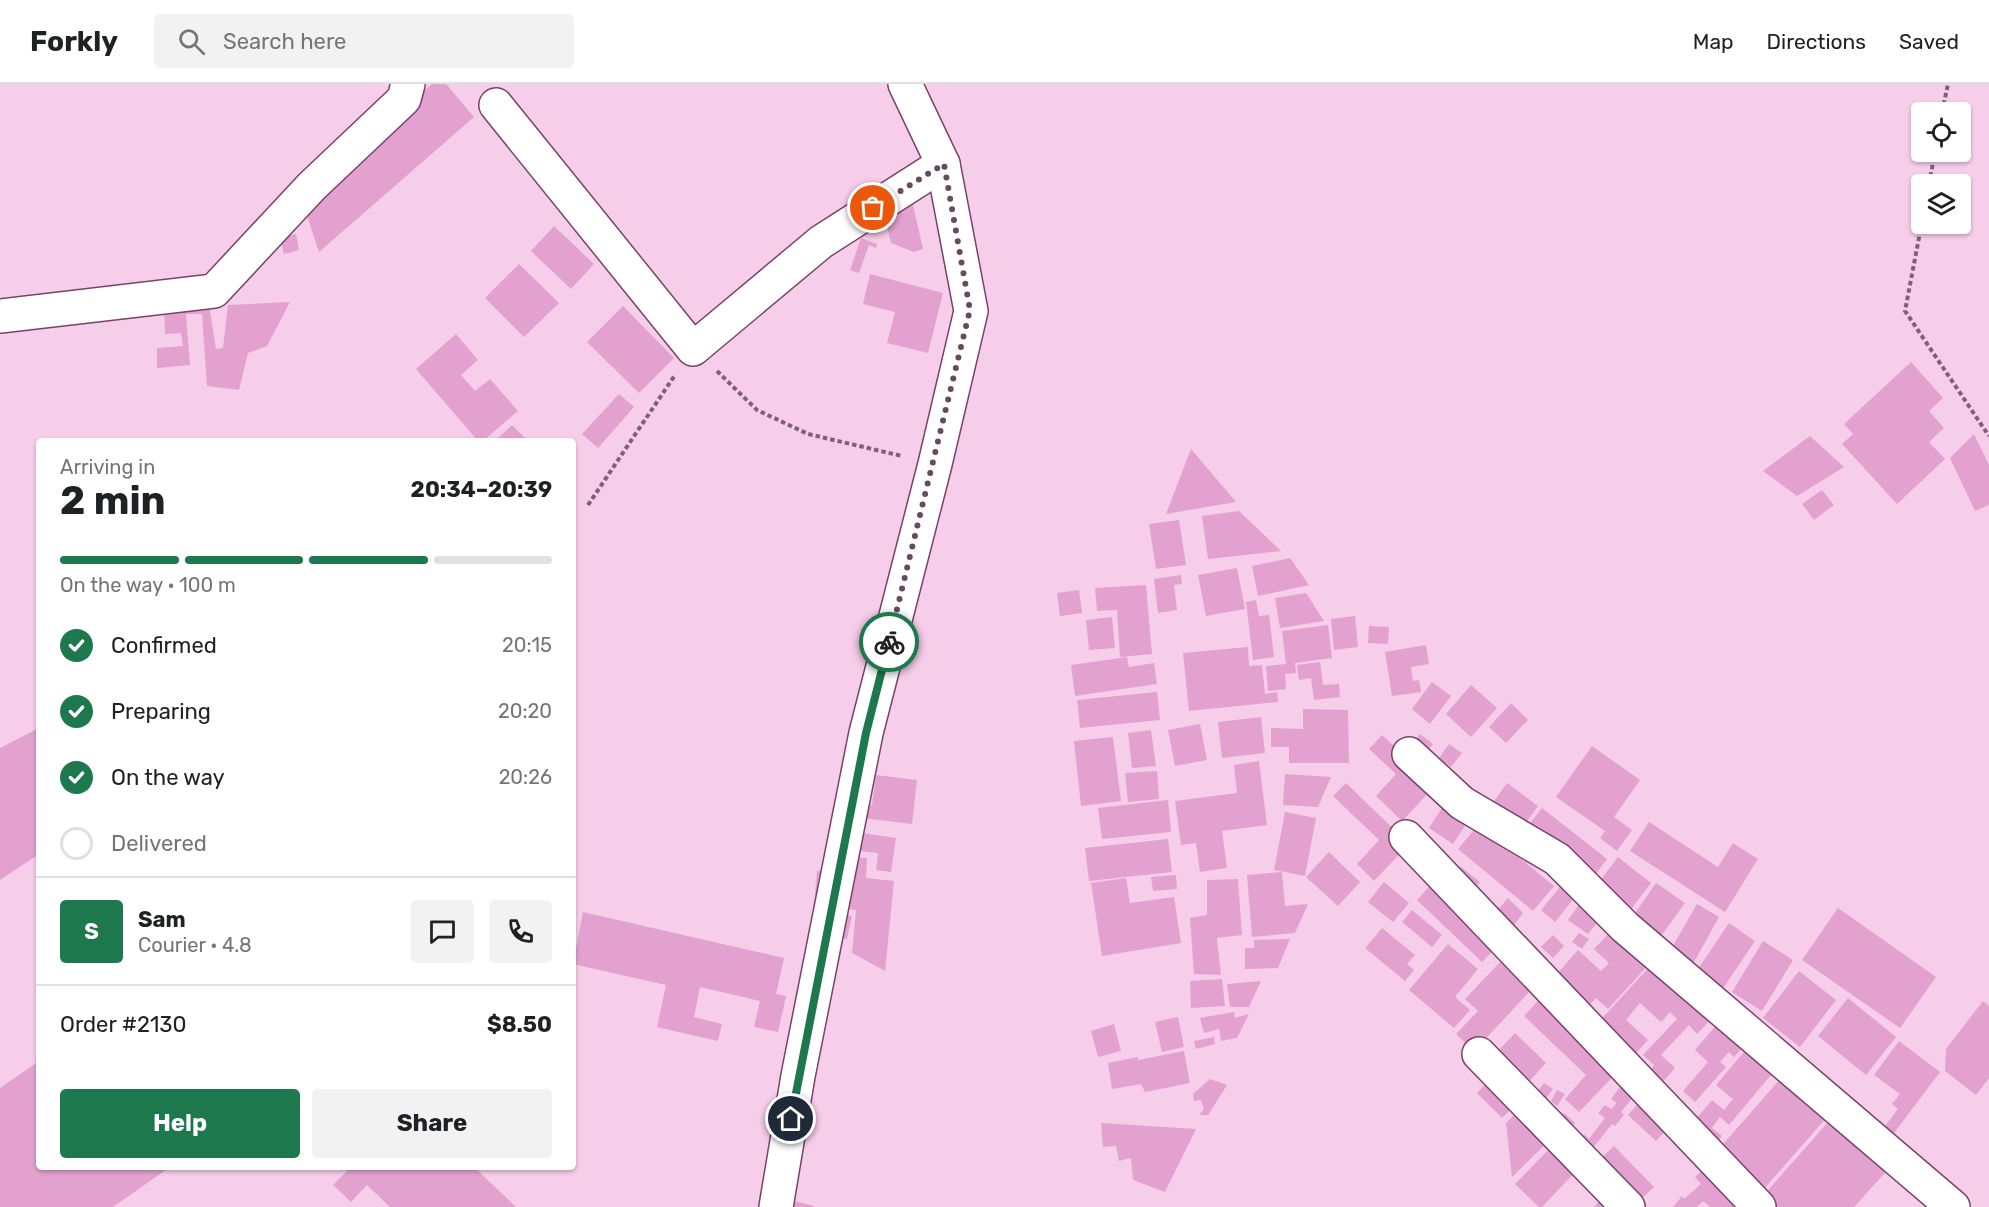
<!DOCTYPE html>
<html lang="en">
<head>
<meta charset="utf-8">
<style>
  :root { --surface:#fff; --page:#f2f2f2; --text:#202124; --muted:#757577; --line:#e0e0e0; --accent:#1d784d }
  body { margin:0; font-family:Rubik,sans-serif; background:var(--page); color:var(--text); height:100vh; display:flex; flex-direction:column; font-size:22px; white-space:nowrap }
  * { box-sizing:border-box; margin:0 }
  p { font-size:20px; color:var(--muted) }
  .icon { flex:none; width:33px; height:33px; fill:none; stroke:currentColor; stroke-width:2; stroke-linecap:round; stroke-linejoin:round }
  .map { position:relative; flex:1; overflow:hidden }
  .details { position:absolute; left:36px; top:354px; width:540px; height:732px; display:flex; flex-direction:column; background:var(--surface); border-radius:6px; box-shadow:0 2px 4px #0004 }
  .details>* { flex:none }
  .tools { position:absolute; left:1911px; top:18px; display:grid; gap:12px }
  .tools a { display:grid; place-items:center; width:60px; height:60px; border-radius:6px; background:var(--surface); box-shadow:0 2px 4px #0004; font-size:30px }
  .pin { position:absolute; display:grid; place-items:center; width:51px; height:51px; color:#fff; margin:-26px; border:3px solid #fff; border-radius:50%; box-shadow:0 2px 6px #0007 }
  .courier { position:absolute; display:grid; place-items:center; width:60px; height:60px; margin:-30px; border:4px solid #1d784d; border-radius:50%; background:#fff; color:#222; box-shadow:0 2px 8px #0007 }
  .head em { font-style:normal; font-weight:700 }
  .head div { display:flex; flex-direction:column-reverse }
  .head { display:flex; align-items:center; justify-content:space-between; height:102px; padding:0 24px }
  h1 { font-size:39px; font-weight:700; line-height:45px }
  .bar { display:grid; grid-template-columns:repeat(4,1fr); gap:9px 6px; align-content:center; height:72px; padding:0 24px }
  .bar i { height:8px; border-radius:4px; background:var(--line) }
  .bar .current { background:var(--accent) }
  .bar p { grid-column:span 4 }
  .line { display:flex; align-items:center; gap:15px; padding:0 24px; border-top:2px solid var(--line) }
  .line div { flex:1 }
  .round { display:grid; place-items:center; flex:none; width:63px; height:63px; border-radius:6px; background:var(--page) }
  ol { padding:0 24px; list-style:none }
  li { display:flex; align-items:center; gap:18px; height:66px }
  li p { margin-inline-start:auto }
  li .icon { padding:6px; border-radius:50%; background:var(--accent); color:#fff; stroke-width:4 }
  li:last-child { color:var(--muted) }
  li i { width:33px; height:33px; border:3px solid var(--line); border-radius:50% }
  .action { display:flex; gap:12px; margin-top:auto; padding:12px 24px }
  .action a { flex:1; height:69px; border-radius:6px; background:var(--accent); color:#fff; font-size:24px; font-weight:700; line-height:69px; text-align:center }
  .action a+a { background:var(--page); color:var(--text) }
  header { display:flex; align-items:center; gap:36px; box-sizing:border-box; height:84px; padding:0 30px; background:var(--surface); border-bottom:2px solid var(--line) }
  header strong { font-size:28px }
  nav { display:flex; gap:33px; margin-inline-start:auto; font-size:21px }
  .search { width:420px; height:54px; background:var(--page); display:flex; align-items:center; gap:15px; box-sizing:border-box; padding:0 21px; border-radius:6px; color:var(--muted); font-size:22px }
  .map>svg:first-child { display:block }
  .building { fill:#e2a1cf }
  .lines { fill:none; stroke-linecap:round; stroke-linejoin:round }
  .minor-casing { stroke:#79416b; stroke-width:36 }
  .path { stroke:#7f6176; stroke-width:4; stroke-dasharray:4.5 3; stroke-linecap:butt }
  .minor { stroke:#fff; stroke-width:33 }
  .done { stroke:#664b5e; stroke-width:6; stroke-dasharray:0 10.8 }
  .route { stroke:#1d784d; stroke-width:8 }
</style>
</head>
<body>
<header>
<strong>Forkly</strong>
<div class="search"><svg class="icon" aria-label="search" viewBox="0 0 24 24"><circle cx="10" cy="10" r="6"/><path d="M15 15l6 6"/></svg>Search here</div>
<nav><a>Map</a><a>Directions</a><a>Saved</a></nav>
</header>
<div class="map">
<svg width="1989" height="1123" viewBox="0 0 1989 1123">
  <rect width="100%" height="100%" fill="#f7ceea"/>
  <!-- building -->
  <g class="building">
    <polygon points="432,0 446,0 474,33 319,168 301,114"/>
    <polygon points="910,108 923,165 914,168 891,159 883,127"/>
    <polygon points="554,142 594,180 571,205 531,167"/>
    <polygon points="296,150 299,166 284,170 280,154"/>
    <polygon points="861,154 877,160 876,164 869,161 859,189 850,186"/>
    <polygon points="519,180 559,219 524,253 485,214"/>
    <polygon points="870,190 943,209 928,269 887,259 895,228 863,220"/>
    <polygon points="290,218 267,262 248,269 239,306 207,302 202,230 186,230 190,281 157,284 157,264 183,262 181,249 165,250 164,223 209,220 216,265 223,264 228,221"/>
    <polygon points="623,222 674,274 639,309 587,258"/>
    <polygon points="456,250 478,276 461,291 475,307 490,295 518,327 483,357 478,357 416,285"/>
    <polygon points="1911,278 1943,314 1929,327 1944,344 1929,358 1945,375 1897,420 1842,360 1853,350 1844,340"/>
    <polygon points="619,310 634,323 598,364 582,350"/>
    <polygon points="512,341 528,357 495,357"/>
    <polygon points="1974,350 1989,381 1989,421 1975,427 1950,374"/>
    <polygon points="1810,352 1844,383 1797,412 1763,387"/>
    <polygon points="1191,365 1236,418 1166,430"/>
    <polygon points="1822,406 1834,421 1814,436 1802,420"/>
    <polygon points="1239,427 1281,467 1208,475 1202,432"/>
    <polygon points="1179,436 1186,481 1156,485 1149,440"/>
    <polygon points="1290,474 1309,501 1258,512 1252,482"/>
    <polygon points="1237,484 1245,525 1206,532 1198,491"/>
    <polygon points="1181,491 1182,500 1174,501 1177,526 1158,529 1154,495"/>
    <polygon points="1146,501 1152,570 1120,573 1117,526 1097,527 1095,504"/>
    <polygon points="1079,506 1082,529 1060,532 1057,509"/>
    <polygon points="1306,509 1324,537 1280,544 1275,514"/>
    <polygon points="1256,516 1259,532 1269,531 1274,573 1253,576 1246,518"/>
    <polygon points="1355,532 1358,563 1334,566 1331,535"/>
    <polygon points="1112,533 1115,564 1089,566 1086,536"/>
    <polygon points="1328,541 1332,574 1295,579 1296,589 1285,590 1286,605 1268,607 1266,582 1286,580 1282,547"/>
    <polygon points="1369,542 1389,543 1388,560 1368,559"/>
    <polygon points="1426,561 1429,580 1411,583 1413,597 1419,596 1421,608 1392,612 1385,568"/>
    <polygon points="1248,563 1249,582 1262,581 1265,610 1277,608 1278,618 1189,627 1183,569"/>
    <polygon points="1127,573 1129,583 1154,579 1157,600 1075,612 1071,581"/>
    <polygon points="1320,578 1323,601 1339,600 1340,613 1314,616 1311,594 1299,596 1297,581"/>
    <polygon points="1432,598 1451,612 1430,640 1412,625"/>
    <polygon points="1471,601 1497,624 1471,653 1446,630"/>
    <polygon points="1157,608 1160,636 1080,644 1077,616"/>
    <polygon points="1511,619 1528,636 1506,659 1489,643"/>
    <polygon points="1303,625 1348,626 1349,679 1289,679 1289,663 1271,663 1271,644 1303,645"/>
    <polygon points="1261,633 1265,669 1222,674 1218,638"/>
    <polygon points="1200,640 1207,676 1175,682 1168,646"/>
    <polygon points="39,644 39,770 0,796 0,664"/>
    <polygon points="1151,646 1156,682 1132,684 1128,649"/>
    <polygon points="1420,650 1433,660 1423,673 1410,663"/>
    <polygon points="1382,651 1436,701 1402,737 1376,712 1396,690 1369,665"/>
    <polygon points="1113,653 1121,717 1081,722 1074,657"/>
    <polygon points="1449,660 1462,669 1451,683 1439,674"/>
    <polygon points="1592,662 1640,696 1614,733 1632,746 1617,767 1600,754 1605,747 1556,713"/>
    <polygon points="1259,677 1267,741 1222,747 1227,784 1200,788 1196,759 1181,761 1175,717 1237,709 1234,681"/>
    <polygon points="1157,687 1159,715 1128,718 1125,689"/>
    <polygon points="1285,690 1331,693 1318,723 1283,721"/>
    <polygon points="876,691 917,696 912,740 855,733 861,719 872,721"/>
    <polygon points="1346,699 1409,760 1374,797 1357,780 1379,756 1333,712"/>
    <polygon points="1507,699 1538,722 1525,740 1494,717"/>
    <polygon points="1168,716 1171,748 1102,755 1098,724"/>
    <polygon points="1444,721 1468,737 1453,760 1429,744"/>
    <polygon points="1542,724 1607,775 1592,795 1526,744"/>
    <polygon points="1285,728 1316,734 1305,792 1274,786"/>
    <polygon points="1649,738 1718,783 1733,759 1758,775 1725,828 1630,767"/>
    <polygon points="1479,740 1554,802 1533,827 1458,765"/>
    <polygon points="856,748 896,754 891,788 876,786 878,769 860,767"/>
    <polygon points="1168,755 1172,788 1089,797 1085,764"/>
    <polygon points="1329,768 1360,798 1338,822 1306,793"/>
    <polygon points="853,773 867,774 866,794 894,797 885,887 852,869 856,826 814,822 817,787 851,790"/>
    <polygon points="1618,773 1651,799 1629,828 1596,802"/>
    <polygon points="1461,783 1480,798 1473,806 1454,791"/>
    <polygon points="1282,788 1285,822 1308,820 1295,849 1252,853 1247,791"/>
    <polygon points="1176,791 1177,805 1153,807 1151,793"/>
    <polygon points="1126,794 1130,819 1174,813 1181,859 1102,872 1091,799"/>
    <polygon points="1238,795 1242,851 1217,854 1221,891 1194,890 1190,834 1207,831 1207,796"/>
    <polygon points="1436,795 1501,858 1482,878 1417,816"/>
    <polygon points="1384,798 1409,819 1393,838 1368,818"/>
    <polygon points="1656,799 1685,819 1661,852 1633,832"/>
    <polygon points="1561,802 1575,813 1555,838 1541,826"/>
    <polygon points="1508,814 1523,829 1512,844 1495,829"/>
    <polygon points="1583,815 1604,830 1588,850 1568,836"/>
    <polygon points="1697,820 1719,833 1693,880 1670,867"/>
    <polygon points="1838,824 1936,893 1900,944 1802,876"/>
    <polygon points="1412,826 1442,851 1432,863 1402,838"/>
    <polygon points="583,828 784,874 776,910 786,912 778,948 754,943 760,917 700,903 694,933 722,940 718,957 657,943 666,901 573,880"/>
    <polygon points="833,828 852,832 847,855 829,852"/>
    <polygon points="1729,839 1755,857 1722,906 1696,888"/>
    <polygon points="1382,844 1415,871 1407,880 1414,886 1405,897 1365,864"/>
    <polygon points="1613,845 1650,879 1608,925 1596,914 1590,920 1557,890 1578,866 1601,887 1609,879 1594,865"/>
    <polygon points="1579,849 1589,855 1582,865 1572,858"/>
    <polygon points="1553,851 1564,862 1553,874 1541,863"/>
    <polygon points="1290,855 1278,884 1245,885 1245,864 1254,864 1254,856"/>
    <polygon points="1763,857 1793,876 1762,927 1732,908"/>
    <polygon points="1448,860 1478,885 1455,913 1470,926 1454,944 1409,906"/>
    <polygon points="1505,873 1535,902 1474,967 1456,950 1478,927 1465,915"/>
    <polygon points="1653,879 1715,931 1697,950 1689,941 1661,971 1675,984 1660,1001 1648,991 1654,981 1643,971 1677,935 1670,928 1661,938 1640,919 1626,936 1648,956 1630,976 1594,943"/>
    <polygon points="1799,887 1836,916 1800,963 1763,934"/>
    <polygon points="1222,895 1225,922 1191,924 1190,897"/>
    <polygon points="1261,897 1249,923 1230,923 1227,900"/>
    <polygon points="1546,908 1623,982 1579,1028 1565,1015 1586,991 1524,932"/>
    <polygon points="1848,914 1896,953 1866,991 1818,952"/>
    <polygon points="1983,917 1989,922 1989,994 1976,1011 1945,987 1946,965"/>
    <polygon points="1234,928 1235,934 1249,930 1237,954 1221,957 1219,945 1204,949 1200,934"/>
    <polygon points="1724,932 1750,955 1734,973 1729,968 1720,978 1726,983 1695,1018 1683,1007 1708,978 1695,966"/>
    <polygon points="1178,933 1184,963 1162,968 1155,938"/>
    <polygon points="1114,940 1121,967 1098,973 1091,947"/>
    <polygon points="1515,949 1546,979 1527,1000 1495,970"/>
    <polygon points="1214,953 1215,960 1196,965 1194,957"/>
    <polygon points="1754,956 1781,979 1729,1041 1720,1033 1712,1044 1722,1052 1711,1065 1696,1035 1712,1016 1724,1026 1733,1015 1716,1001"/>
    <polygon points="1899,957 1940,988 1891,1053 1882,1046 1898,1025 1892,1020 1900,1010 1874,991"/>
    <polygon points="1184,967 1190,999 1145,1008 1141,1000 1112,1005 1108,979 1138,973 1138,976"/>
    <polygon points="39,977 39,1083 170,1083 113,1123 0,1123 0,1004"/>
    <polygon points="1789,985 1834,1025 1763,1106 1718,1066"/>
    <polygon points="1493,992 1519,1017 1502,1034 1477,1009"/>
    <polygon points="1210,995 1227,1001 1208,1031 1199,1031 1204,1025 1201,1016 1194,1017 1193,1010"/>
    <polygon points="1624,998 1637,1008 1621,1028 1624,1031 1615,1042 1612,1040 1584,1075 1572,1063 1584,1050 1589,1055 1605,1034 1598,1029 1605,1021 1611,1025 1617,1019 1611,1015"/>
    <polygon points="1544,999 1553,1005 1544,1017 1535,1011"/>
    <polygon points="1557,1006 1565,1010 1557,1022 1551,1017"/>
    <polygon points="1644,1013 1673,1038 1656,1057 1628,1031"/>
    <polygon points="1521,1024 1551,1055 1512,1093 1506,1039"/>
    <polygon points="1837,1028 1894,1079 1854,1123 1773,1123 1762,1113"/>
    <polygon points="1564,1029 1575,1039 1563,1053 1552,1043"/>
    <polygon points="1101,1039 1196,1045 1165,1108 1133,1096 1131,1074 1119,1077 1116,1062 1103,1063"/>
    <polygon points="1555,1059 1580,1083 1542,1123 1539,1123 1515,1100"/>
    <polygon points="1614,1062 1654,1103 1636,1120 1596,1079"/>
    <polygon points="1711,1077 1745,1123 1710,1123 1703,1117 1697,1123 1673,1123 1682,1112 1684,1115 1701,1100 1695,1093"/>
    <polygon points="351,1083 474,1083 516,1123 390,1123 367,1101 351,1118 333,1101"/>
    <polygon points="1602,1114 1611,1123 1594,1123"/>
    <polygon points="794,1117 814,1122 814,1123 792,1123"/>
  </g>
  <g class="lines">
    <!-- minor casing -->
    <g class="minor-casing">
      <g id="minor">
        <polyline points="496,21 693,265 821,158 943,80"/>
        <polyline points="0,232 214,207 312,102 404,15 408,0"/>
        <polyline points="1409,670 1462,719 1557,775 1625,843 1953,1123"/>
        <polyline points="1406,753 1759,1123"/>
        <polyline points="1479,970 1628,1123"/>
        <polyline points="776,1123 798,992 866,649 935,380 971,227 943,80 905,0"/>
      </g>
    </g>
    <!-- path -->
    <g class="path">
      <polyline points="1942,28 1948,0"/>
      <polyline points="1929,100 1935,68"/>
      <polyline points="1922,138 1905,227 1989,352"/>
      <polyline points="717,287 757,326 808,350 902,372"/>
      <polyline points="588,421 675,291"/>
    </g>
    <!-- minor -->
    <use href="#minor" class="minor"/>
  </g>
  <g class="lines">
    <!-- done -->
    <polyline class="done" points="873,124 944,80 970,226 889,558"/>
    <!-- route -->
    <polyline class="route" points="791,1035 866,649 889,558"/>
  </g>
</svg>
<div class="tools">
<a><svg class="icon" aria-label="locate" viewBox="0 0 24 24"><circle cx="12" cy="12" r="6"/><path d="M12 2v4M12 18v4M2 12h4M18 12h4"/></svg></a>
<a><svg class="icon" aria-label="layers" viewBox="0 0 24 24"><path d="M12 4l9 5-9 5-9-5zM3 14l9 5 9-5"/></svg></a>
</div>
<div class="pin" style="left:873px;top:124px;background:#ea580c"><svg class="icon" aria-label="bag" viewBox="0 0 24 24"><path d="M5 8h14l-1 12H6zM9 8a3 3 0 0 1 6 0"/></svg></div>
<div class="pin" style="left:791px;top:1035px;background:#1f2937"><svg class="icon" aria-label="home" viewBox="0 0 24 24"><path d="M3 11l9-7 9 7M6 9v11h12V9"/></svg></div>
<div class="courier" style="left:889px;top:558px"><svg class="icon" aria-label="bike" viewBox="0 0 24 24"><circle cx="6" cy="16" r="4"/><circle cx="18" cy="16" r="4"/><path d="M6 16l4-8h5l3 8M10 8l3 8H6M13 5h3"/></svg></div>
<section class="details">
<div class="head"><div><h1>2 min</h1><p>Arriving in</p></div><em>20:34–20:39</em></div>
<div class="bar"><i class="current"></i><i class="current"></i><i class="current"></i><i></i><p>On the way · 100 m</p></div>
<ol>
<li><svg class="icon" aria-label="check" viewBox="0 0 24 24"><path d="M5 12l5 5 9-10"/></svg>Confirmed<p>20:15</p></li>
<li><svg class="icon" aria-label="check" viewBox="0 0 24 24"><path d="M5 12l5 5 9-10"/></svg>Preparing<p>20:20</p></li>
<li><svg class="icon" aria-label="check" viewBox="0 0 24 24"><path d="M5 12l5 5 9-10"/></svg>On the way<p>20:26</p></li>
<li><i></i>Delivered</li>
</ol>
<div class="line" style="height:108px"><b class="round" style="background:var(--accent);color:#fff">S</b><div><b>Sam</b><p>Courier · 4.8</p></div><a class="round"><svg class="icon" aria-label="chat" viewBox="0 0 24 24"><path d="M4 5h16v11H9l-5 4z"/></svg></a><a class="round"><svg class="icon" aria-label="phone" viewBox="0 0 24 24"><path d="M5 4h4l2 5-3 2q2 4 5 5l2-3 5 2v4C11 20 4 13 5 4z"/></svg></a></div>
<div class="line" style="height:78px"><div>Order #2130</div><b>$8.50</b></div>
<div class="action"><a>Help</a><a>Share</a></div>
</section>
</div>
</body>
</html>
